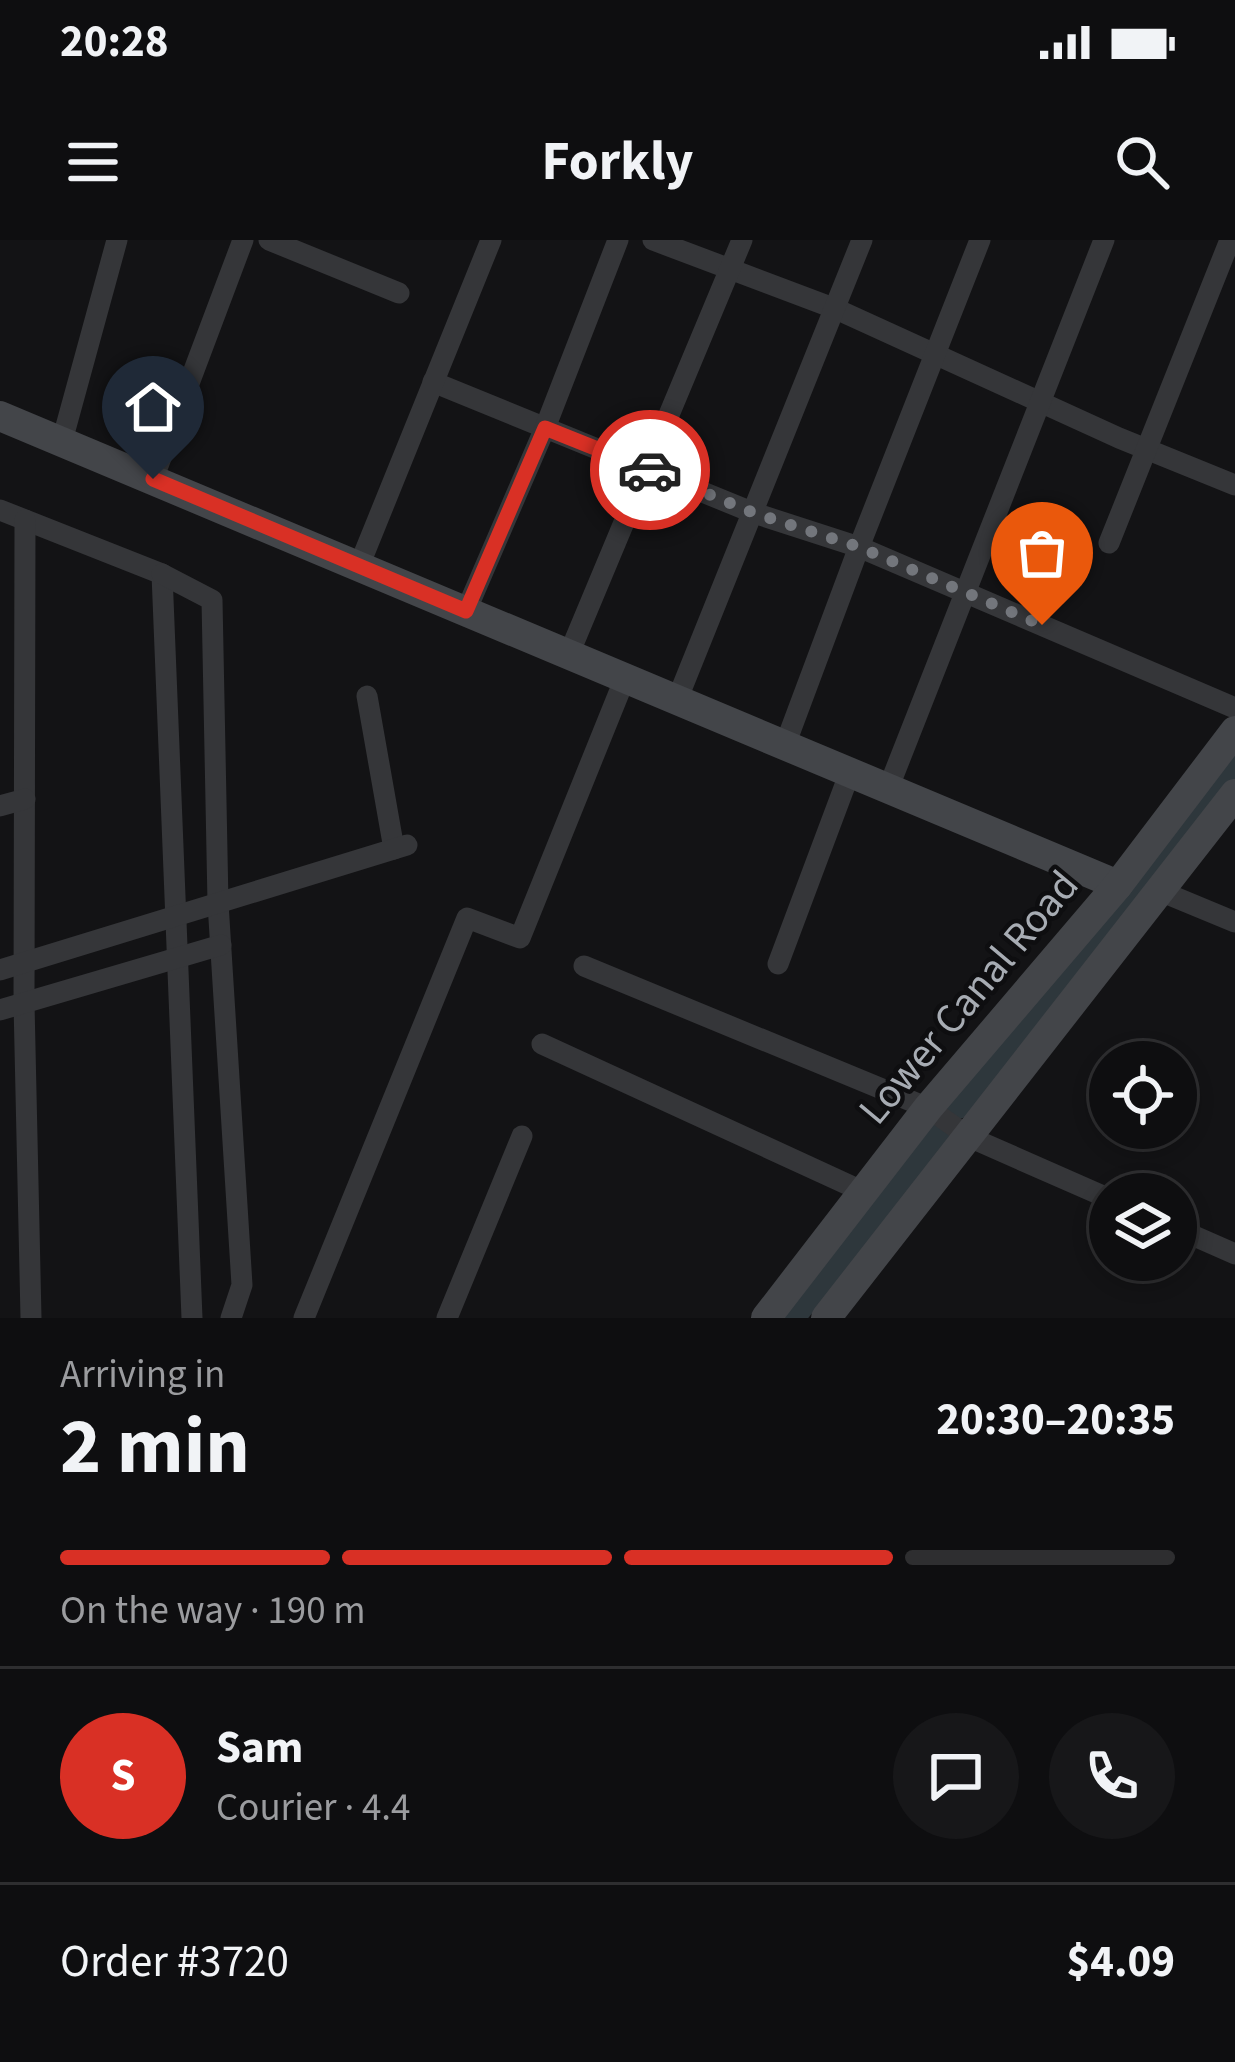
<!DOCTYPE html>
<html lang="en">
<head>
<meta charset="utf-8">
<style>
  :root { --surface:#0e0e10; --page:#171719; --text:#f1f3f6; --muted:#9b9c9f; --line:#2e2e30; --accent:#d93025 }
  body { margin:0; font-family:"Source Sans 3",sans-serif; background:var(--page); color:var(--text); height:100vh; display:flex; flex-direction:column; font-size:45px; white-space:nowrap }
  * { box-sizing:border-box; margin:0 }
  p { font-size:39px; color:var(--muted) }
  .icon { flex:none; width:66px; height:66px; fill:none; stroke:currentColor; stroke-width:2; stroke-linecap:round; stroke-linejoin:round }
  .map { position:relative; height:1078px; overflow:hidden }
  .drawer { display:flex; flex-direction:column; background:var(--surface); flex:1 }
  .drawer>* { flex:none }
  .buttons { position:absolute; left:1089px; top:801px; display:grid; gap:24px }
  .buttons a { display:grid; place-items:center; width:108px; height:108px; border-radius:50%; background:var(--surface); box-shadow:0 6px 18px #0003,0 0 0 3px var(--line); font-size:60px }
  .pin { position:absolute; display:grid; place-items:center; width:102px; height:102px; color:#fff; margin:-123px -51px; border-radius:50% 50% 50% 0; rotate:-45deg; box-shadow:0 0 12px #0007 }
  .pin .icon { rotate:45deg }
  .courier { position:absolute; display:grid; place-items:center; width:120px; height:120px; margin:-60px; border:9px solid #d93025; border-radius:50%; background:#fff; color:#222; box-shadow:0 3px 15px #0007 }
  .head em { font-style:normal; font-weight:700 }
  .head div { display:flex; flex-direction:column-reverse }
  .head { display:flex; align-items:center; justify-content:space-between; height:204px; padding:0 60px }
  h1 { font-size:78px; font-weight:700; line-height:90px }
  .bar { display:grid; grid-template-columns:repeat(4,1fr); gap:18px 12px; align-content:center; height:144px; padding:0 60px }
  .bar i { height:15px; border-radius:9px; background:var(--line) }
  .bar .selected { background:var(--accent) }
  .bar p { grid-column:span 4 }
  .line { display:flex; align-items:center; gap:30px; padding:0 60px; border-top:3px solid var(--line) }
  .line div { flex:1 }
  .round { display:grid; place-items:center; flex:none; width:126px; height:126px; border-radius:63px; background:var(--page) }
  .status { display:flex; justify-content:space-between; align-items:center; height:84px; padding:0 60px; background:var(--surface); direction:ltr }
  .status svg { height:33px; fill:currentColor }
  header { display:flex; justify-content:space-between; align-items:center; height:156px; padding:0 60px; background:var(--surface); font-size:54px; font-weight:700 }
  .map>svg:first-child { display:block }
  .lines { fill:none; stroke-linecap:round; stroke-linejoin:round }
  .canal { stroke:#2e373c; stroke-width:24 }
  .street { stroke:#353639; stroke-width:21 }
  .secondary { stroke:#434549; stroke-width:30 }
  .done { stroke:#73767c; stroke-width:12; stroke-dasharray:0 21.6 }
  .route { stroke:#d93025; stroke-width:15 }
  .labels { text-anchor:middle; dominant-baseline:central; stroke-width:9; stroke-linejoin:round; paint-order:stroke }
  .street-label { font-size:42px; fill:#a7acb3; stroke:#0e0e10 }
</style>
</head>
<body>
<div class="status"><b>20:28</b><svg viewBox="0 0 49 12"><path d="M0 12V9h3v3zM5 12V6h3v6zM10 12V3h3v9zM15 12V0h3v12zM26 1h20v11H26zM47 4h2v5h-2z"/></svg></div>
<header><svg class="icon" aria-label="menu" viewBox="0 0 24 24"><path d="M4 6h16M4 12h16M4 18h16"/></svg>Forkly<svg class="icon" aria-label="search" viewBox="0 0 24 24"><circle cx="10" cy="10" r="6"/><path d="M15 15l6 6"/></svg></header>
<div class="map">
<svg width="1235" height="1078" viewBox="0 0 1235 1078">
  <rect width="100%" height="100%" fill="#131315"/>
  <g class="lines">
    <!-- canal -->
    <g class="canal">
      <polyline points="958,867 1235,521"/>
      <polyline points="793,1078 938,893"/>
    </g>
    <!-- street -->
    <g class="street">
      <polyline points="269,0 399,53"/>
      <polyline points="653,0 836,69 1119,198 1235,245"/>
      <polyline points="433,142 754,273 859,307 1235,468"/>
      <polyline points="62,201 117,0"/>
      <polyline points="153,239 243,0"/>
      <polyline points="0,270 162,334 192,1078"/>
      <polyline points="25,280 24,763 31,1078"/>
      <polyline points="1109,303 1230,0"/>
      <polyline points="359,326 491,0"/>
      <polyline points="162,334 212,360 218,663 242,1045 231,1078"/>
      <polyline points="466,371 545,188 618,0"/>
      <polyline points="569,414 742,0"/>
      <polyline points="367,456 394,609"/>
      <polyline points="677,460 862,0"/>
      <polyline points="785,505 859,307 980,0"/>
      <polyline points="888,549 1104,0"/>
      <polyline points="0,566 25,559"/>
      <polyline points="1160,651 1235,682"/>
      <polyline points="778,724 850,532"/>
      <polyline points="584,726 928,868 969,897 1110,959"/>
      <polyline points="0,730 407,605"/>
      <polyline points="0,770 221,705"/>
      <polyline points="542,804 864,952"/>
      <polyline points="1176,988 1235,1014"/>
      <polyline points="304,1078 467,678 520,698 625,438"/>
      <polyline points="447,1078 522,896"/>
    </g>
    <!-- secondary -->
    <g class="secondary">
      <polyline points="0,176 1118,645"/>
      <polyline points="766,1078 928,868 1118,645 1235,491"/>
      <polyline points="826,1078 1235,554"/>
    </g>
  </g>
  <g class="lines">
    <!-- done -->
    <polyline class="done" points="650,230 754,273 859,307 1042,385"/>
    <!-- route -->
    <polyline class="route" points="153,239 466,371 545,188 650,230"/>
  </g>
  <g class="labels">
    <!-- street labels -->
    <g class="street-label">
      <text transform="translate(969 758) rotate(-50)">Lower Canal Road</text>
    </g>
  </g>
</svg>
<div class="buttons">
<a><svg class="icon" aria-label="locate" viewBox="0 0 24 24"><circle cx="12" cy="12" r="6"/><path d="M12 2v4M12 18v4M2 12h4M18 12h4"/></svg></a>
<a><svg class="icon" aria-label="layers" viewBox="0 0 24 24"><path d="M12 4l9 5-9 5-9-5zM3 14l9 5 9-5"/></svg></a>
</div>
<div class="pin" style="left:1042px;top:385px;background:#ea580c"><svg class="icon" aria-label="bag" viewBox="0 0 24 24"><path d="M5 8h14l-1 12H6zM9 8a3 3 0 0 1 6 0"/></svg></div>
<div class="pin" style="left:153px;top:239px;background:#1f2937"><svg class="icon" aria-label="home" viewBox="0 0 24 24"><path d="M3 11l9-7 9 7M6 9v11h12V9"/></svg></div>
<div class="courier" style="left:650px;top:230px"><svg class="icon" aria-label="car" viewBox="0 0 24 24"><path d="M5 17H2v-5l4-1 3-4h7l3 4 3 1v5h-3M9 17h6M6 11h13"/><circle cx="7" cy="17" r="2"/><circle cx="17" cy="17" r="2"/></svg></div>
</div>
<section class="drawer">
<div class="head"><div><h1>2 min</h1><p>Arriving in</p></div><em>20:30–20:35</em></div>
<div class="bar"><i class="selected"></i><i class="selected"></i><i class="selected"></i><i></i><p>On the way · 190 m</p></div>
<div class="line" style="height:216px"><b class="round" style="background:var(--accent);color:#fff">S</b><div><b>Sam</b><p>Courier · 4.4</p></div><a class="round"><svg class="icon" aria-label="chat" viewBox="0 0 24 24"><path d="M4 5h16v11H9l-5 4z"/></svg></a><a class="round"><svg class="icon" aria-label="phone" viewBox="0 0 24 24"><path d="M5 4h4l2 5-3 2q2 4 5 5l2-3 5 2v4C11 20 4 13 5 4z"/></svg></a></div>
<div class="line" style="height:156px"><div>Order #3720</div><b>$4.09</b></div>
</section>
</body>
</html>
